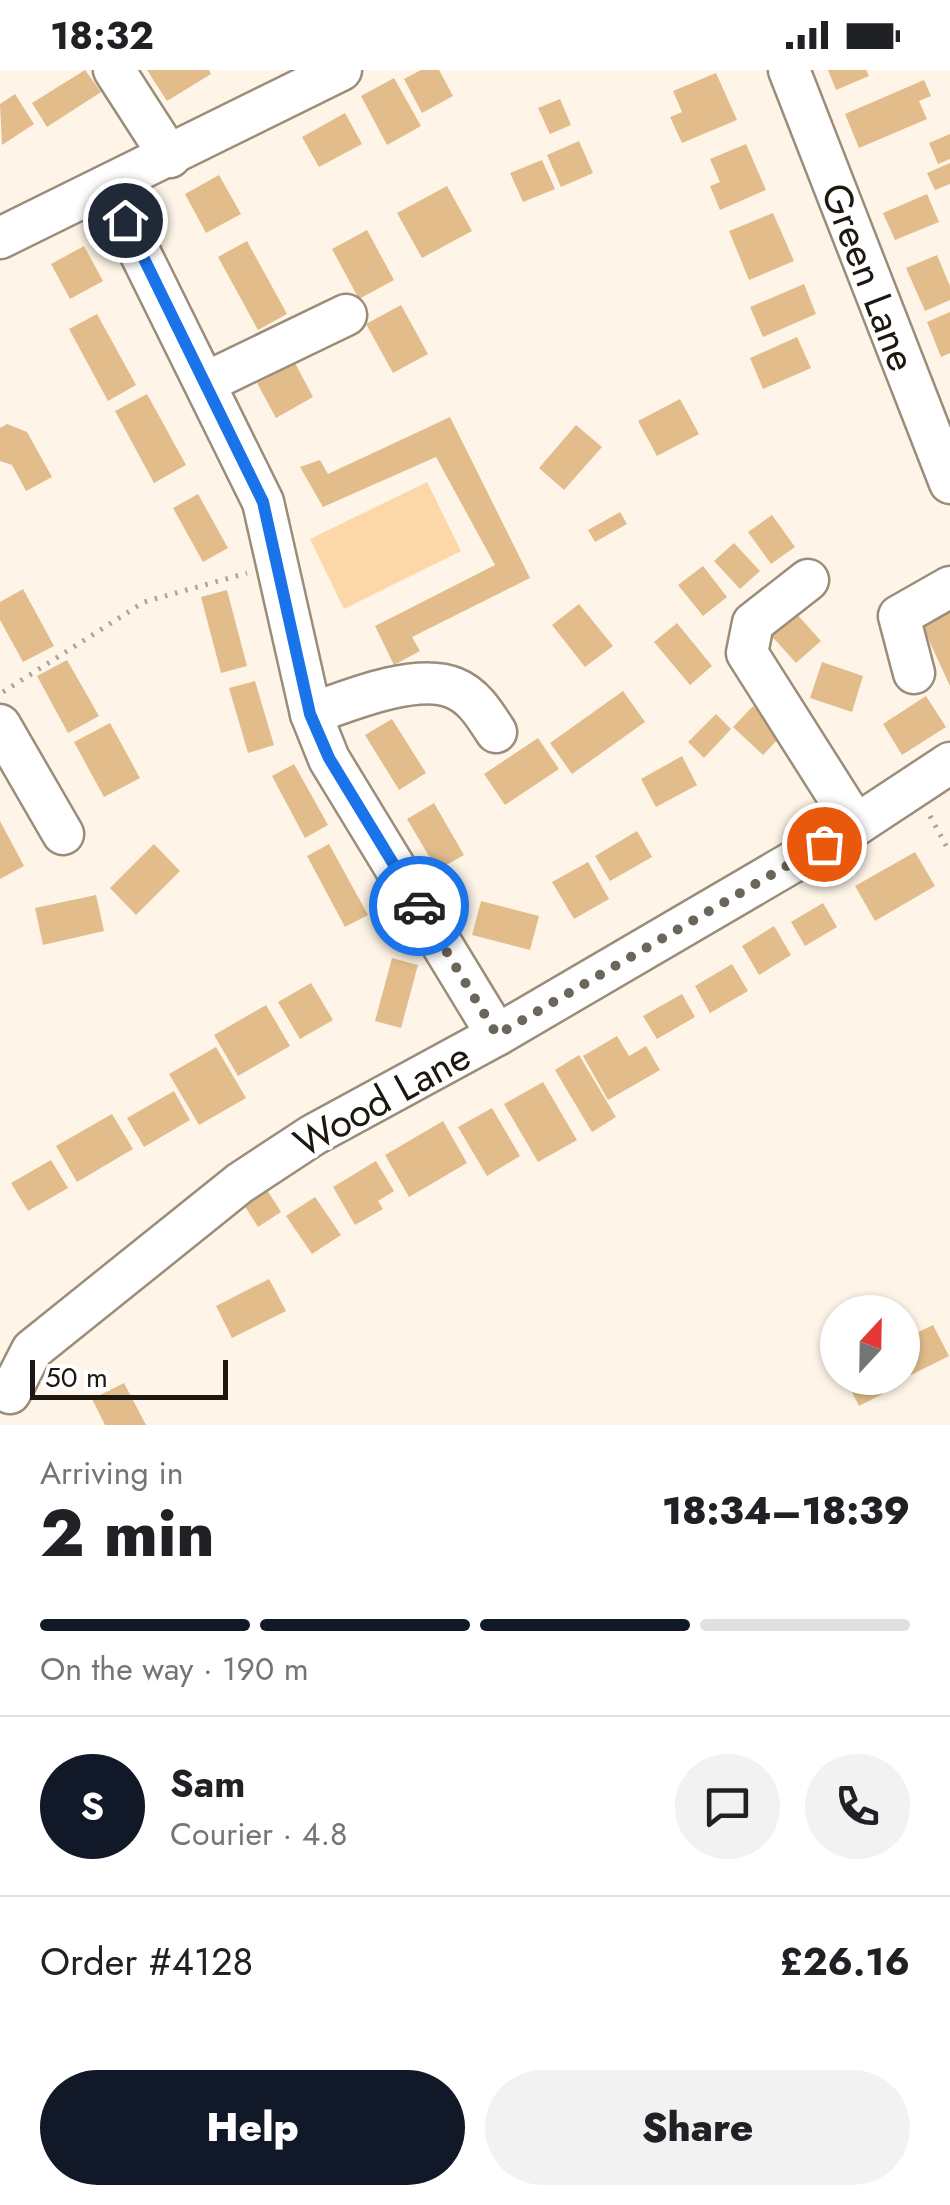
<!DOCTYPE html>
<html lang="en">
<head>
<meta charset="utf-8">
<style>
  :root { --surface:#fff; --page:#f2f2f2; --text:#202124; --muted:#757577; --line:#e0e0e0; --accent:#111827 }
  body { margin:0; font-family:Jost,sans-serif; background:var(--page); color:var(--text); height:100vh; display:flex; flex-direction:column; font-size:38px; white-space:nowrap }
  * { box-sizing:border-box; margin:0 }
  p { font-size:32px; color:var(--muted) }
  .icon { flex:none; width:55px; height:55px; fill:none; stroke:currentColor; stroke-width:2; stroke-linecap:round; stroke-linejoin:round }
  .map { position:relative; height:1355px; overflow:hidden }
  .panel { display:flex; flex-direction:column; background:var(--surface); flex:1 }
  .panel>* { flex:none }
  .needle { width:65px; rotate:22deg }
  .tools { position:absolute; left:820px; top:1225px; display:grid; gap:20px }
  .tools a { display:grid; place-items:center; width:100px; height:100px; border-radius:50%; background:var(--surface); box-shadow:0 2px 8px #0004; font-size:50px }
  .scale { position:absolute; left:30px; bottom:25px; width:198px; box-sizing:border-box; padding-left:10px; border:5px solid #1c170f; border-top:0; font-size:28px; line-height:35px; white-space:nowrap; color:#1c170f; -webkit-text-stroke:8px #fff; paint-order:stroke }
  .pin { position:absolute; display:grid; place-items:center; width:85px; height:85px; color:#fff; margin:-42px; border:5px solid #fff; border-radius:50%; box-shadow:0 2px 10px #0007 }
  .courier { position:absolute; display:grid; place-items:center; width:100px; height:100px; margin:-50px; border:8px solid #1a73e8; border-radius:50%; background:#fff; color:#222; box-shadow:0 2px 12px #0007 }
  .overview em { font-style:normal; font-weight:800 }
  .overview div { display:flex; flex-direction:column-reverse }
  .overview { display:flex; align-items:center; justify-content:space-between; height:170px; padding:0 40px }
  h1 { font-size:65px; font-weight:800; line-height:75px }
  .bar { display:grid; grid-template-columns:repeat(4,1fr); gap:15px 10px; align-content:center; height:120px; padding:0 40px }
  .bar i { height:12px; border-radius:8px; background:var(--line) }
  .bar .selected { background:var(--accent) }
  .bar p { grid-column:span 4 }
  .line { display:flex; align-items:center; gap:25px; padding:0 40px; border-top:2px solid var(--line) }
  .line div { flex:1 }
  .round { display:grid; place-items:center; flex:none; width:105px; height:105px; border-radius:52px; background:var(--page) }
  .action { display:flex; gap:20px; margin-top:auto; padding:20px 40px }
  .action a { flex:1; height:115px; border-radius:60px; background:var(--accent); color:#fff; font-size:40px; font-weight:800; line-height:115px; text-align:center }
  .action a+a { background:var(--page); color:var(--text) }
  .status { display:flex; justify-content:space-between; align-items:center; height:70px; padding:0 50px; background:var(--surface); direction:ltr }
  .status svg { height:28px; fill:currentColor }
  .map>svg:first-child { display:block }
  .green { fill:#fcd8a8 }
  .building { fill:#e2bd8b }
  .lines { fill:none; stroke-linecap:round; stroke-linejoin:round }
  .minor-casing { stroke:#9c8d7a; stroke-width:45 }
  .path { stroke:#aca499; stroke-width:5; stroke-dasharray:2.5 8; stroke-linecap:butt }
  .minor { stroke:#fff; stroke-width:40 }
  .done { stroke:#6b655b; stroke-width:10; stroke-dasharray:0 18 }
  .route { stroke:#1a73e8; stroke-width:12 }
  .labels { text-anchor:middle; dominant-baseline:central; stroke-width:8; stroke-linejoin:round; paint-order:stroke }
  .street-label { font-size:40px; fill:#1c170f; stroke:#fff }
</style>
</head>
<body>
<div class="status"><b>18:32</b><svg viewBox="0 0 49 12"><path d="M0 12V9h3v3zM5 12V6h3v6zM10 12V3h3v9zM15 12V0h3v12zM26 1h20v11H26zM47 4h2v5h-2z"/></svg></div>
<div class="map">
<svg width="950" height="1355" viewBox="0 0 950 1355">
  <rect width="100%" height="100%" fill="#fef5e8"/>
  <!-- green -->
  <polygon class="green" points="427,412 461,481 344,539 310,469"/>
  <!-- building -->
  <g class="building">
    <polygon points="85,0 101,22 47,57 32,33"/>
    <polygon points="147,0 209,0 211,4 167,31"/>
    <polygon points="421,0 439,0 453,26 422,43 404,9"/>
    <polygon points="828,0 866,0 869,6 836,20"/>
    <polygon points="716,3 737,50 682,73 670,47 682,42 673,21"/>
    <polygon points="394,8 421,56 387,75 361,26"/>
    <polygon points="924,10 931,26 919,31 927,49 859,78 845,44"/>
    <polygon points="15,24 34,54 2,75 0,34"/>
    <polygon points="560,29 571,55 550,64 538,38"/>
    <polygon points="345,43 362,74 319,97 302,67"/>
    <polygon points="950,64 950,89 938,94 929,73"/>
    <polygon points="579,71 593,103 561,117 547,85"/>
    <polygon points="746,74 766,120 720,140 710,116 720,112 710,89"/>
    <polygon points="542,90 555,119 523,132 510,103"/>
    <polygon points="950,93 950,114 935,120 927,103"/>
    <polygon points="219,105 241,144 206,163 185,124"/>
    <polygon points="447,116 472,161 422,188 397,143"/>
    <polygon points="927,124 939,152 895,170 883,143"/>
    <polygon points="773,143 794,191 749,210 729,161"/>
    <polygon points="367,160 394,210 359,229 332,179"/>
    <polygon points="247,171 287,244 258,260 218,187"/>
    <polygon points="84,176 103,211 70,229 51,194"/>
    <polygon points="937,185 950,216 950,230 925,241 906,198"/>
    <polygon points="804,214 816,244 763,267 750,237"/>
    <polygon points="401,235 428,284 393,303 366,254"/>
    <polygon points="950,242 950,283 941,287 927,252"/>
    <polygon points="97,244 136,315 108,331 69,259"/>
    <polygon points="797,267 811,298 763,319 750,288"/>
    <polygon points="295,293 313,327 276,348 257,313"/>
    <polygon points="147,324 186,395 154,413 115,341"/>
    <polygon points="680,329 699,364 657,386 638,351"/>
    <polygon points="450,347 530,508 412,567 420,581 394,595 375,556 495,495 436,387 323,437 300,397 320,390 328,404"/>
    <polygon points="7,354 27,362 52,407 26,421 12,395 0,391 0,358"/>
    <polygon points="576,355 602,377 564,420 539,398"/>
    <polygon points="198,424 228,478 203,492 173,438"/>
    <polygon points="620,442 627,454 595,472 588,460"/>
    <polygon points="772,445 795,477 771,494 748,462"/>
    <polygon points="734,473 760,501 740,519 714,491"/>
    <polygon points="703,496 727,527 703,546 678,515"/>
    <polygon points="23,519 54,576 23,592 0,550 0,532"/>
    <polygon points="227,520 247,596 221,603 201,527"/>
    <polygon points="950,527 950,616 918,547"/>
    <polygon points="579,534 613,576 585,597 552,555"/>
    <polygon points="794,541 821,571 796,593 769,563"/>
    <polygon points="677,553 712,596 690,615 654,572"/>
    <polygon points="67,590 99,646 68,663 37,606"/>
    <polygon points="822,592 863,606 852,642 810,628"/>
    <polygon points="255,611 274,675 248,683 229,618"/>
    <polygon points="623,621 645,652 572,704 550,673"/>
    <polygon points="926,626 946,657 902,685 883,654"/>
    <polygon points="753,636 783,664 763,685 733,657"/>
    <polygon points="716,644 731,659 704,688 688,672"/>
    <polygon points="392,649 426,703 399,720 365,665"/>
    <polygon points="110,653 140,708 104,727 74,672"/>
    <polygon points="538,668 559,699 505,735 484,704"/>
    <polygon points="682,686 697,715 656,737 641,709"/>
    <polygon points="294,694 328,755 305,768 272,706"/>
    <polygon points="434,733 464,785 437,800 407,749"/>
    <polygon points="0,751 24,796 0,809"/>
    <polygon points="637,761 652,787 610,811 595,786"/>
    <polygon points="154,774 180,801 136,845 110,818"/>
    <polygon points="329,774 368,845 345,857 307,786"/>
    <polygon points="915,782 935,816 875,851 855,816"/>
    <polygon points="588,792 609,829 574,849 552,812"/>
    <polygon points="96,825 104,861 43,875 35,838"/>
    <polygon points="481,831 539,846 530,880 472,865"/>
    <polygon points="823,833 837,857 805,876 791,852"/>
    <polygon points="774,856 791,885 759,905 742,876"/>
    <polygon points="392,888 418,895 401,958 375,951"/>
    <polygon points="732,894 748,921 710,943 695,916"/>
    <polygon points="311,913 333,950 300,969 278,932"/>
    <polygon points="682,924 695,947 657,969 643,946"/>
    <polygon points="266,935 290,976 238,1006 214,965"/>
    <polygon points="617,966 629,986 646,976 660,1000 608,1030 583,986"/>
    <polygon points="216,977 246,1028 199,1055 169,1004"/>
    <polygon points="579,985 616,1047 592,1062 555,1000"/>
    <polygon points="543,1012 577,1070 538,1092 504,1034"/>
    <polygon points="174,1021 190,1050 144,1077 127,1048"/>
    <polygon points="492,1038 520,1086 487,1106 458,1057"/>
    <polygon points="112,1044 133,1079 77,1112 56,1076"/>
    <polygon points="443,1051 467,1093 409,1127 385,1085"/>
    <polygon points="51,1090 68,1118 28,1141 11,1113"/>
    <polygon points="376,1091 394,1121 378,1131 383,1139 355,1155 333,1117"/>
    <polygon points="267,1120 281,1142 258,1157 244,1135"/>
    <polygon points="315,1127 341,1165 312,1184 286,1146"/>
    <polygon points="269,1209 286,1241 232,1268 216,1236"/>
    <polygon points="933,1255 949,1286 911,1305 902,1288 902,1270"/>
    <polygon points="845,1308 896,1308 900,1315 859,1336"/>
    <polygon points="124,1313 146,1355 105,1355 92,1329"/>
  </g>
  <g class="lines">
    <!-- minor casing -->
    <g class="minor-casing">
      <g id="minor">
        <polyline points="114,0 170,87"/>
        <polyline points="789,0 950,413"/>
        <polyline points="108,118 263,432 311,644 329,689 497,965"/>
        <polyline points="0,168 341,0"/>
        <polyline points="207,312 346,245"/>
        <polyline points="808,510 753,553 747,583 856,755"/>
        <polyline points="914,603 899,546 950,517"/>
        <path d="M311,644C347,631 417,602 454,618C474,626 485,645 496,662"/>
        <polyline points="0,655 63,764"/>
        <polyline points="10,1323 32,1280 240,1113 313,1065 497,965 856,755 950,693"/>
      </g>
    </g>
    <!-- path -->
    <g class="path">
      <polyline points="3,622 144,532 247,503"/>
      <polyline points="930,746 950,783"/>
    </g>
    <!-- minor -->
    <use href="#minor" class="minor"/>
  </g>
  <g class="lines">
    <!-- done -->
    <polyline class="done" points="419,836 497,965 824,774"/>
    <!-- route -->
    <polyline class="route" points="125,150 263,432 310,644 329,688 419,836"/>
  </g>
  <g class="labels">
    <!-- street labels -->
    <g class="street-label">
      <text transform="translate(869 207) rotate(69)">Green Lane</text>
      <text transform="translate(382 1029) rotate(-29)">Wood Lane</text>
    </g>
  </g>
</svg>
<div class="tools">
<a><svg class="needle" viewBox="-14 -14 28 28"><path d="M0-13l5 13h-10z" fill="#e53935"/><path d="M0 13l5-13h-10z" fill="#757577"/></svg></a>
</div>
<div class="scale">50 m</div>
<div class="pin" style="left:824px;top:774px;background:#ea580c"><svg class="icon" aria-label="bag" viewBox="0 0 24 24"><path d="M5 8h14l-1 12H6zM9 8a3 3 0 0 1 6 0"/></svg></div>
<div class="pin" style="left:125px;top:150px;background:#1f2937"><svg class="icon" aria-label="home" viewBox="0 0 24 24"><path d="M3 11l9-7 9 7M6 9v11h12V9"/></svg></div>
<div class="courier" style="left:419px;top:836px"><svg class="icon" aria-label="car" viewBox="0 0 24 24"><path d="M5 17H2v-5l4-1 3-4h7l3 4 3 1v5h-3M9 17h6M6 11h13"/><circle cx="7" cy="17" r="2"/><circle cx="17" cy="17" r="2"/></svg></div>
</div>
<section class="panel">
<div class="overview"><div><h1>2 min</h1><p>Arriving in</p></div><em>18:34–18:39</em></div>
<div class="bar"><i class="selected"></i><i class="selected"></i><i class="selected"></i><i></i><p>On the way · 190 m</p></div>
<div class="line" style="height:180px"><b class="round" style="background:var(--accent);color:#fff">S</b><div><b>Sam</b><p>Courier · 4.8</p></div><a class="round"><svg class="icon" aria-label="chat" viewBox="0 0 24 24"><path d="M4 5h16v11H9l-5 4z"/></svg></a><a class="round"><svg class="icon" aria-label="phone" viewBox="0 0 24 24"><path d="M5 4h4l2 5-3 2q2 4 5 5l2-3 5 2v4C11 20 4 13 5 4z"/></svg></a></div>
<div class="line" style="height:130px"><div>Order #4128</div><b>£26.16</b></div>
<div class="action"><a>Help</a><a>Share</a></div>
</section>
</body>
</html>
